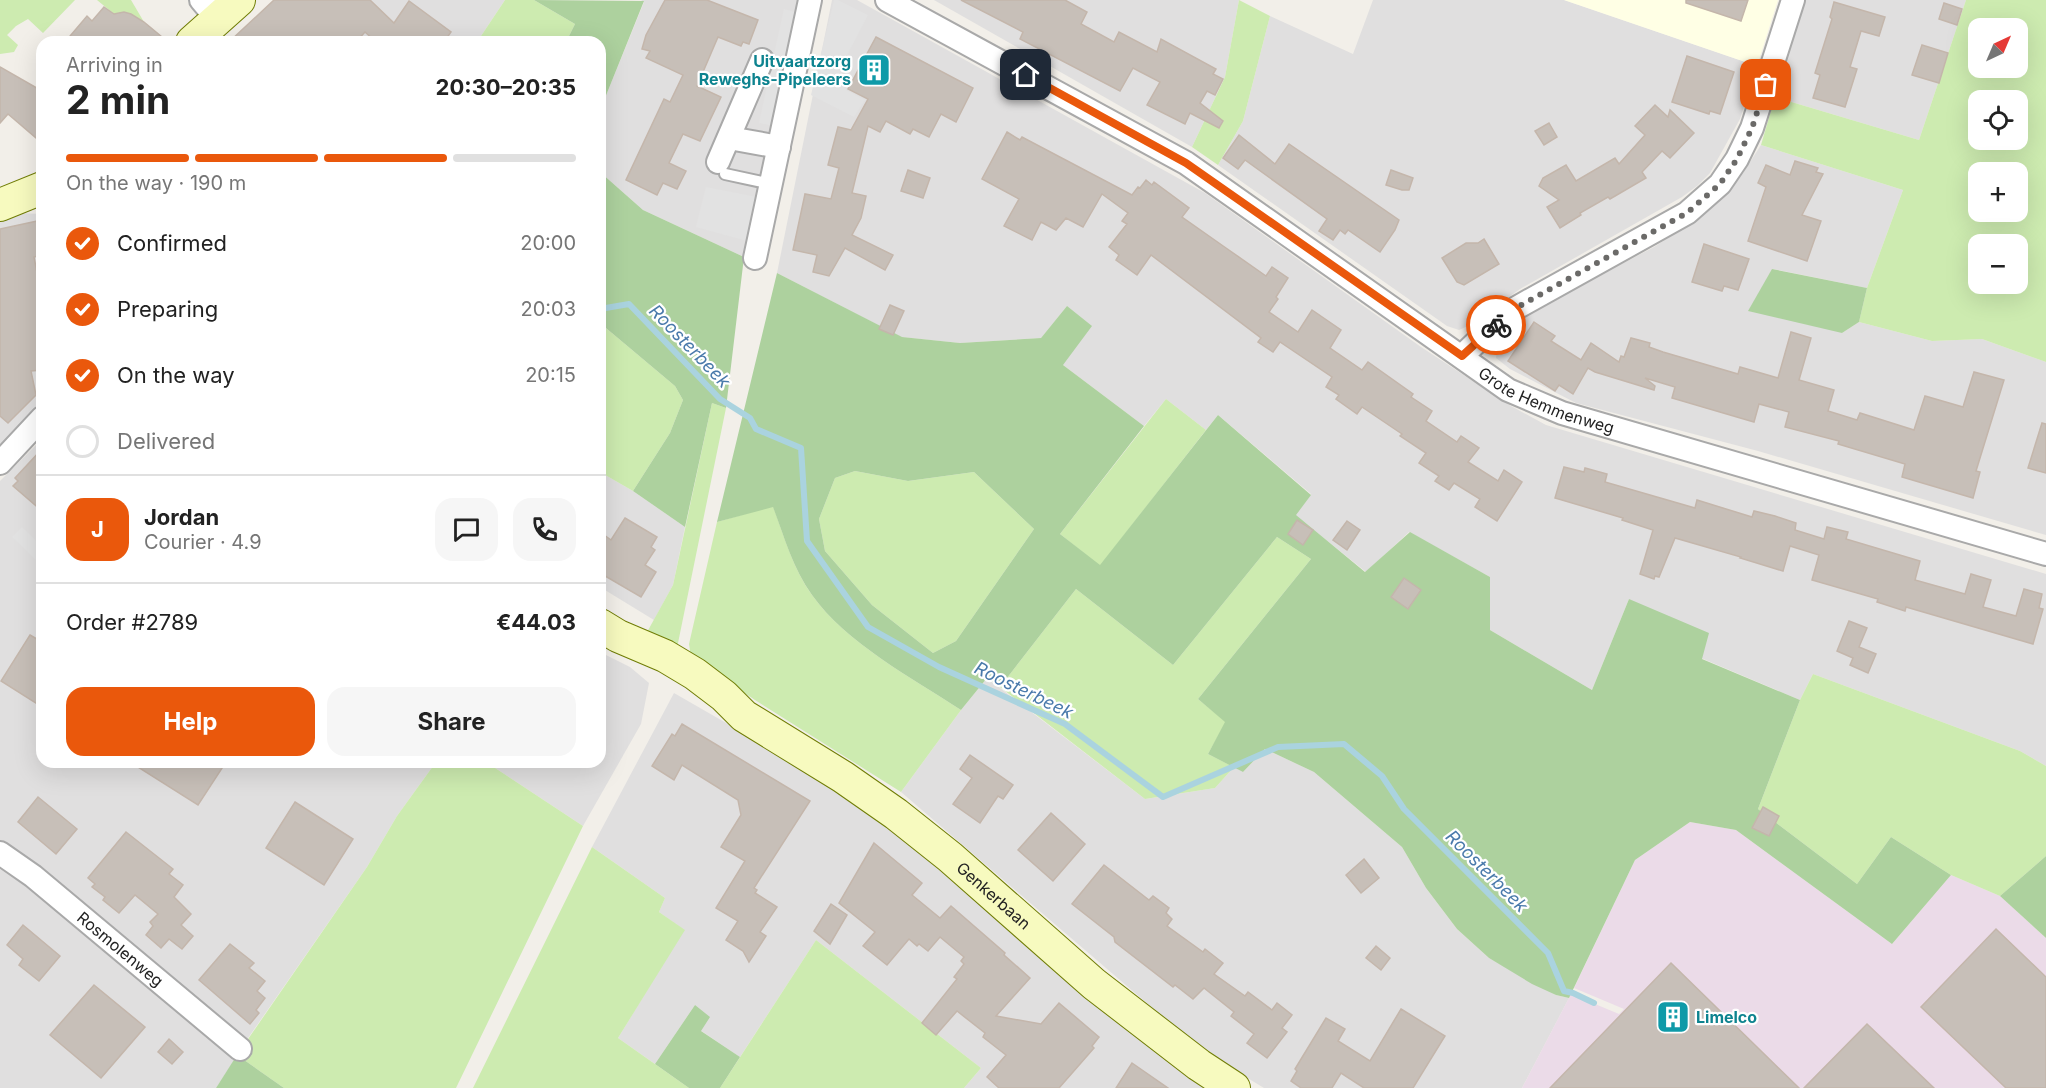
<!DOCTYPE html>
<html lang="en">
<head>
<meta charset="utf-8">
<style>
  :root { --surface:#fff; --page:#f6f6f6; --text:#222; --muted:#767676; --line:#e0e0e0; --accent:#ea580c }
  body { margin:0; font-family:Inter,sans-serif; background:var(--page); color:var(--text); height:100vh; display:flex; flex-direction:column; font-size:22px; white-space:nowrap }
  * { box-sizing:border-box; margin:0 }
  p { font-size:20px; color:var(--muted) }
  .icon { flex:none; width:33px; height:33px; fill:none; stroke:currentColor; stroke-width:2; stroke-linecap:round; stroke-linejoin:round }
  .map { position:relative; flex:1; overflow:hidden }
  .drawer { position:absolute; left:36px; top:36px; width:570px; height:732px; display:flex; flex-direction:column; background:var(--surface); border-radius:18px; box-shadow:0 6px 24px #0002 }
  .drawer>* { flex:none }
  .needle { width:39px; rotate:44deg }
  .controls { position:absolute; left:1968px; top:18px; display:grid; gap:12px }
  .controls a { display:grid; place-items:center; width:60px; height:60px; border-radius:12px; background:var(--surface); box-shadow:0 6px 24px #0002; font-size:30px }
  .pin { position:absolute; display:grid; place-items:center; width:51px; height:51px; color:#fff; margin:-26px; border-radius:12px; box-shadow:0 3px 9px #0006 }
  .courier { position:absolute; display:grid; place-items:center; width:60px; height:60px; margin:-30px; border:4px solid #ea580c; border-radius:50%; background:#fff; color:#222; box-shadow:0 2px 8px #0007 }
  .headline em { font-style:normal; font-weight:700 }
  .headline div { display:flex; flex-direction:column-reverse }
  .headline { display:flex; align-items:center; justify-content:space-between; height:102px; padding:0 30px }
  h1 { font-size:39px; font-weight:700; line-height:45px }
  .bar { display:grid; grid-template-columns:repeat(4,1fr); gap:9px 6px; align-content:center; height:72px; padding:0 30px }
  .bar i { height:8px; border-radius:4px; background:var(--line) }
  .bar .current { background:var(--accent) }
  .bar p { grid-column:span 4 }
  .line { display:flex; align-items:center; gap:15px; padding:0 30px; border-top:2px solid var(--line) }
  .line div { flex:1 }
  .round { display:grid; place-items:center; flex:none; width:63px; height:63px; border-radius:18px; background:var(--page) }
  ol { padding:0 30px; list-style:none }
  li { display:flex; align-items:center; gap:18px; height:66px }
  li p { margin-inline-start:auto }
  li .icon { padding:6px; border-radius:50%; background:var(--accent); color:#fff; stroke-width:4 }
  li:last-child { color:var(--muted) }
  li i { width:33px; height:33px; border:3px solid var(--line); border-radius:50% }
  .button { display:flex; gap:12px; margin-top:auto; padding:12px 30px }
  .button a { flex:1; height:69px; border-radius:18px; background:var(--accent); color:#fff; font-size:24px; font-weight:700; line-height:69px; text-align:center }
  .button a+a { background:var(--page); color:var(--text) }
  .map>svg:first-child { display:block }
  .residential { fill:#e0dfdf }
  .industrial { fill:#ebdbe8 }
  .education { fill:#ffffe5 }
  .grass { fill:#cdebb0; fill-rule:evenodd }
  .forest { fill:#add19e; fill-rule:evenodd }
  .parking { fill:#e2e2e2 }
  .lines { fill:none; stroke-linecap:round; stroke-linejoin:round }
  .stream { stroke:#aad3df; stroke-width:6 }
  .building { fill:#c7bfb8; stroke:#c4b6ab; stroke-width:1.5 }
  .lane-casing { stroke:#a9a9a9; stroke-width:14 }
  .street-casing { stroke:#a9a9a9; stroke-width:26 }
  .secondary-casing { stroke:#707d05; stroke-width:34 }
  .lane { stroke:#fff; stroke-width:10 }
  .street { stroke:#fff; stroke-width:22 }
  .secondary { stroke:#f7fabf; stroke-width:32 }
  .done { stroke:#6b6a68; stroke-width:6; stroke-dasharray:0 10.8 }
  .route { stroke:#ea580c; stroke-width:8 }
  .labels { text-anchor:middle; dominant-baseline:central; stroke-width:4.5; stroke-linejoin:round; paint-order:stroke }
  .culture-label { font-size:16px; font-weight:bold; fill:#0d838f; stroke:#fff; text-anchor:end }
  .street-label { font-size:16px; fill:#222; stroke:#fff }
  .water-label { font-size:18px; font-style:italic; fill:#4a7aab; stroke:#fff }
</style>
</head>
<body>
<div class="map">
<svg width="2046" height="1088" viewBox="0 0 2046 1088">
  <rect width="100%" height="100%" fill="#f2efe9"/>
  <!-- residential -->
  <g class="residential">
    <polygon points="274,0 505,0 477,42 229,42"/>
    <polygon points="641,0 799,0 744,257 643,210 600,172 600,106 605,98 644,2"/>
    <polygon points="832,0 857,0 1205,193 1421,347 1511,406 1546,425 2046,574 2046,766 2020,751 1813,674 1800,700 1701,658 1629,599 1592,690 1490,630 1490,577 1409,532 1366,572 1295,515 1311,494 1218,415 1206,430 1166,399 1144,426 1063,365 1067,306 1041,338 960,343 901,337 777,273"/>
    <polygon points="934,0 1239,0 1225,77 1192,147"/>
    <polygon points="1373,0 1564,0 1757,66 1740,119 1710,173 1697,186 1682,197 1520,289 1470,325 1459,330 1447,326 1218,165 1243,121 1270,16 1353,54"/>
    <polygon points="1804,0 1966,0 1919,140 1775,97"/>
    <polygon points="1761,145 1903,190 1867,288 1773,269 1842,333 1859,322 1932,341 1982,339 2046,362 2046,535 1758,451 1576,403 1510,369 1496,358 1498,345 1509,328 1532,311 1654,247 1696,220 1721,198 1743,173"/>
    <polygon points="18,213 42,214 42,405 0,450 0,219"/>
    <polygon points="42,439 42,762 436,762 397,816 367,867 246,1041 0,844 0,481"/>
    <polygon points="600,472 633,491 685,527 673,585 654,620 600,587"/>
    <polygon points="600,652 630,667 649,683 641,724 583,826 486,762 600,762"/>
    <polygon points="987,678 1145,799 1215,788 1234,767 1243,772 1265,749 1314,772 1402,847 1426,888 1457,929 1489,958 1556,995 1569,998 1522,1088 1264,1088 1236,1071 1170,1023 901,792 961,710"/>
    <polygon points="674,693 822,778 938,864 1208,1088 964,1088 981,1068 816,940 740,1057 700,1030 695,1005 655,1064 618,1038 684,930 659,912 665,898 592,847"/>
    <polygon points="0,865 29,885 235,1059 216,1088 0,1088"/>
  </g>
  <!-- industrial -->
  <polygon class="industrial" points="1690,822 1736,830 1892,944 1951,875 2000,896 2046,938 2046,1088 1522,1088 1571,994 1619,1014 1624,1009 1574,988 1635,860"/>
  <!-- education -->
  <polygon class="education" points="1564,0 1778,0 1757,66"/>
  <!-- grass -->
  <g class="grass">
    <polygon points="0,0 75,0 43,33 28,19 16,26 7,35 18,45 14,52 0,54"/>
    <path d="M97,0H131L144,22L141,24C133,13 128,11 114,14Z"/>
    <polygon points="505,0 534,0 575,24 566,42 477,42"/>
    <polygon points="1239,0 1270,16 1243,121 1218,165 1192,147 1225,77"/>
    <path d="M1966,0H2046V362L1982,339L1932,341L1859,322L1867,288L1903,190L1761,145L1775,97L1919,140ZM1978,28H2018V68H1978ZM1978,100H2018V140H1978ZM1978,172H2018V212H1978ZM1978,244H2018V284H1978Z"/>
    <polygon points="600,323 675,386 683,400 670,433 633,491 600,472"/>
    <polygon points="1166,399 1206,430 1100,566 1060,534"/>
    <polygon points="712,403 726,408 677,648 646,634 673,585"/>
    <polygon points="855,471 908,481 974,472 1034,529 956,641 933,653 872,605 825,551 819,519 835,478"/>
    <path d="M773,506C784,536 793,569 812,595C846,643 912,678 961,710L901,792L755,700L691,657L689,644L717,522Z"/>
    <polygon points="1277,537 1311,559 1198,699 1226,722 1208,754 1234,767 1215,788 1145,799 1000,687 1076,589 1173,665"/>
    <polygon points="1813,674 2020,751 2046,766 2046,856 2000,896 1951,875 1891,837 1857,884 1758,809 1800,700"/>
    <polygon points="436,762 486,762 583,826 456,1088 284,1088 237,1055 367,867 397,816"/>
    <polygon points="592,847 665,898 659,912 685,930 618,1038 689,1088 473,1088"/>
    <polygon points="816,940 981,1068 964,1088 720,1088"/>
  </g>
  <!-- forest -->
  <g class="forest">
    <polygon points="534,0 644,1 605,98 600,106 600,42 566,42 575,24"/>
    <polygon points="600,172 643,210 744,257 726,408 712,403 685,527 633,491 670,433 683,400 675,386 600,323"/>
    <polygon points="1772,269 1867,288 1859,322 1842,333 1748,311"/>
    <path d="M777,273L902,337L960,343L1041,338L1067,306L1092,326L1063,365L1144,426L1060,534L1100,565L1218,415L1311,495L1296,515L1365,572L1410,532L1490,577V630L1592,690L1629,599L1709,633L1702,659L1800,700L1758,809L1857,884L1891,837L1951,875L1892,944L1736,830L1690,822L1635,860L1569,998L1556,995L1532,984L1489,958L1457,929L1426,888L1402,847L1314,772L1265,749L1243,772L1208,754L1225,722L1198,699L1311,559L1277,537L1173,665L1076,589L1000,687L987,678L961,710C912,678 846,643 812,595C793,569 784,536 773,507L717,522ZM855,471L908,481L974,472L1034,529L956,641L933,653L872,605L825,551L819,519L835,478Z"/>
    <polygon points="2046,856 2046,938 2000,896"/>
    <polygon points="695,1005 710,1017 701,1031 740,1057 720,1088 689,1088 655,1064"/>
    <polygon points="237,1055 284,1088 216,1088"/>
  </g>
  <!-- parking -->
  <g class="parking">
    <polygon points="834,0 838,0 868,15 841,67 846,90 865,100 854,117 811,95"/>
    <polygon points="784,9 798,13 774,126 759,123"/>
    <polygon points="706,187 757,197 747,241 696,227"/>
    <polygon points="22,527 42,546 42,566 12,537"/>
  </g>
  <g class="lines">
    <!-- stream -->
    <polyline class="stream" points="600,309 629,304 720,399 750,418 756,429 801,448 807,541 868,627 939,667 1065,724 1163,797 1278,747 1344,744 1382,776 1404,809 1548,953 1564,991 1573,993 1594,1003"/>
  </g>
  <!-- building -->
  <g class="building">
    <polygon points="274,0 370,0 394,23 409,1 451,32 444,42 376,42 365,32 356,42 229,42"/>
    <polygon points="665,0 707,0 758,20 749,44 743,42 741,46 718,37 697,86 721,97 700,141 683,134 669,163 686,171 677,189 663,183 657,195 626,180 664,99 670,102 683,75 646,58 650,51 642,49 646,35"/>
    <polygon points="961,0 1065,0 1087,12 1081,24 1114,42 1119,32 1157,52 1161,39 1216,69 1213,74 1223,79 1215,95 1207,91 1200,103 1223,121 1219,128 1190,113 1185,124 1147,105 1160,82 1133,68 1120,91 1020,39 1023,32"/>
    <polygon points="1686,0 1748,0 1741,21 1686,3"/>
    <polygon points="1834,2 1885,17 1879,36 1861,31 1850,67 1857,69 1845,107 1813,98 1820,75 1815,73 1832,19 1830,17"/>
    <polygon points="1944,3 1962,9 1957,25 1939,19"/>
    <polygon points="104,7 114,14 124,12 131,14 144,22 168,42 65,42 87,16 92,21"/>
    <polygon points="876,37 973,88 956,122 941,114 929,137 913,129 910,134 886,121 880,132 868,126 852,193 866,196 861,218 852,235 893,255 885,270 845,248 829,276 813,272 817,255 793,250 805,194 831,199 839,168 828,165 838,127 851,130 868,99 848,89"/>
    <polygon points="1922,45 1948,53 1939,83 1912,75"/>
    <polygon points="1687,56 1734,72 1720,114 1710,111 1709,114 1672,102"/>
    <polygon points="0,67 42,91 42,143 8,114 0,123"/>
    <polygon points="1655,105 1668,117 1670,110 1694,133 1670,158 1662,151 1642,172 1646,178 1610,199 1608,197 1580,213 1581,215 1560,228 1547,207 1559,200 1539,186 1543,178 1566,165 1576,181 1615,158 1619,164 1645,135 1635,126"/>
    <polygon points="1549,123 1557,137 1544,145 1535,131"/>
    <polygon points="1007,132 1020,140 1022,137 1132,195 1138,187 1140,188 1146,180 1152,185 1154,182 1189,208 1182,217 1226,248 1266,276 1272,267 1288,278 1276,297 1278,299 1269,312 1298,332 1312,310 1341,330 1330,348 1362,370 1368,362 1413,394 1411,397 1432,411 1426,421 1457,442 1461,436 1479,448 1468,462 1498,481 1504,470 1522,482 1497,521 1475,507 1480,499 1454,483 1449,490 1435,481 1439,476 1419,463 1426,453 1400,436 1402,434 1362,407 1357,414 1336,399 1339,395 1326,387 1332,377 1280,342 1273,352 1258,342 1261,338 1151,255 1137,275 1116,260 1119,255 1109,247 1127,224 1122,221 1128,213 1102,194 1083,227 1066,218 1056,230 1041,222 1032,240 1004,226 1019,199 982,179"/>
    <polygon points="1239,135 1275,164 1289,144 1399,220 1395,230 1380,252 1348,230 1345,234 1340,230 1333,240 1319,231 1327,219 1245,160 1238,169 1223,158"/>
    <polygon points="1795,161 1818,168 1816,172 1823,174 1802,215 1821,221 1807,261 1748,241 1766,187 1758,183 1766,165 1790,175"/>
    <polygon points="908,170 930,178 923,198 901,191"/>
    <polygon points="1391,170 1413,178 1409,190 1402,190 1386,185"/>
    <polygon points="42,220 42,255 34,257 42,299 42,370 31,371 36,395 8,423 0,416 0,229"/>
    <polygon points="1484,239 1499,264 1464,285 1457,282 1442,258 1466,243 1478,243"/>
    <polygon points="1704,244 1749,259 1738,290 1724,286 1722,291 1692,282"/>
    <polygon points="890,305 904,311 893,335 879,329"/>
    <polygon points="1534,322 1555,336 1551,341 1581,360 1591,343 1619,362 1621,356 1624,357 1631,338 1650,343 1649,347 1663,352 1738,374 1740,367 1778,378 1791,332 1811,338 1799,380 1834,390 1828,411 1857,420 1860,413 1914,430 1925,396 1963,407 1974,372 2004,380 1976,471 1980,472 1973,498 1902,477 1905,464 1838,444 1839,441 1785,427 1789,412 1759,404 1754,422 1672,398 1675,387 1645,378 1655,386 1654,390 1595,372 1588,368 1573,394 1559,385 1555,391 1508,361"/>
    <polygon points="2042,423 2046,424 2046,473 2028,468"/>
    <polygon points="42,449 42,511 13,486 18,481 15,478"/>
    <polygon points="1564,467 1584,472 1585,468 1607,474 1605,482 1695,508 1697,500 1752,517 1754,511 1775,516 1796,523 1795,530 1824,539 1827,527 1848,532 1846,539 1920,561 1915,580 1965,594 1971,574 1991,580 1983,607 2016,616 2024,589 2042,594 2039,608 2043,609 2033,644 1906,607 1905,611 1877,602 1878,599 1812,580 1819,555 1790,546 1783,571 1740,558 1741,557 1675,538 1659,577 1655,576 1654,579 1640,574 1653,530 1622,520 1623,518 1555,498"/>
    <polygon points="625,518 657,537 651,547 655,550 645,565 656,572 641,597 600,573 600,532 611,540"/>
    <polygon points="1297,520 1313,530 1303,545 1288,534"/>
    <polygon points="1347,521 1360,530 1347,550 1333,540"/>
    <polygon points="1404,578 1421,590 1408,609 1391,597"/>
    <polygon points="1849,621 1867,628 1859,647 1876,654 1868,673 1850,665 1853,658 1837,651"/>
    <polygon points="30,635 42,642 42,707 1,681"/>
    <polygon points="682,724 810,801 754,888 757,890 755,893 777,907 760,932 766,936 749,962 743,951 726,940 738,921 716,908 745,861 721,847 741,815 738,800 682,765 674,780 652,766 672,734 675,736"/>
    <polygon points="970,755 1013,785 1003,799 998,796 980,823 953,804 972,778 960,769"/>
    <polygon points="130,762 226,762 198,805"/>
    <polygon points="38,797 77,829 56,854 18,822"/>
    <polygon points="295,802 353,839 324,885 266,848"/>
    <polygon points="1763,807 1779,816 1769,836 1752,828"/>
    <polygon points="1051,813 1085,844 1053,881 1018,850"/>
    <polygon points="126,832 173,869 169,874 183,885 174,897 191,914 181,925 193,936 182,949 169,939 161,948 146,935 153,926 150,922 158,914 135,895 119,913 103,900 105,897 92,887 95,884 88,878"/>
    <polygon points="874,843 922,883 912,895 940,918 951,906 1005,953 1004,955 1030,978 996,1016 1041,1024 1059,1003 1099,1037 1092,1046 1094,1048 1059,1088 999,1088 987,1077 1006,1055 983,1037 985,1033 957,1011 936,1035 922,1023 957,979 954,977 964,964 961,961 964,957 940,937 928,951 919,944 917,946 909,939 887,965 863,946 875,932 839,903"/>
    <polygon points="1364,859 1379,878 1361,893 1346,875"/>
    <polygon points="1104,865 1149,900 1153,896 1169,908 1166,913 1172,919 1167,926 1203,952 1205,949 1223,963 1214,974 1245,996 1248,992 1272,1010 1277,1003 1292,1015 1282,1028 1287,1032 1267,1058 1247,1043 1254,1034 1231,1016 1234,1012 1204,988 1193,999 1175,985 1173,987 1115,942 1114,937 1072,904"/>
    <polygon points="831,904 847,915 830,944 814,931"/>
    <polygon points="23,925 60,956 39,981 19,965 23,959 7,945"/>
    <polygon points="1996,929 2046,977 2046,1088 2006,1088 1921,1007"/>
    <polygon points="230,944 254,963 249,968 265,981 257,991 265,998 256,1010 259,1013 250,1024 199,980"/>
    <polygon points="1376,946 1390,958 1381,970 1366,958"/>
    <polygon points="1671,963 1799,1088 1550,1088"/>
    <polygon points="94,985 145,1027 101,1078 50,1035"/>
    <polygon points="1401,1009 1445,1036 1413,1088 1364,1088 1341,1073 1332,1088 1301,1088 1291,1081 1297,1071 1295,1069 1326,1018 1345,1029 1338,1041 1370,1061"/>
    <polygon points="1867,1024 1934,1088 1804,1088"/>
    <polygon points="169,1039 183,1052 172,1064 158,1052"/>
    <polygon points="1132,1063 1168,1088 1116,1088"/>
  </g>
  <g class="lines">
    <!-- lane casing -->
    <g class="lane-casing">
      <polyline id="lane" points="725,174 771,184"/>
    </g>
    <!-- street casing -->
    <g class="street-casing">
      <g id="street">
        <polyline points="201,0 217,19"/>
        <path id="s1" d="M887,0L1186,163L1508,390L1562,413L2046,554"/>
        <polyline points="729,138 779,147"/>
        <polyline points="718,162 762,60"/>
        <polyline points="755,258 810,0"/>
        <polyline points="1462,356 1485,334 1516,308 1687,213 1720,184 1737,159 1752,128 1793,0"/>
        <polyline points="0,463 42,418"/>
        <path id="s2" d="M0,853L33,876L240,1049"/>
      </g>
    </g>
    <!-- secondary casing -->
    <g class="secondary-casing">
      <g id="secondary">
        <polyline points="192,42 239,0"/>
        <polyline points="0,205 42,188"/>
        <path id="s3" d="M600,625L618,636L665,656L695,674L724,696L744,716L843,777L896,814L950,857L1094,984L1199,1065L1234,1088"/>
      </g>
    </g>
    <!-- lane -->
    <use href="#lane" class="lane"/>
    <!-- street -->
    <use href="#street" class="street"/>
    <!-- secondary -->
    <use href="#secondary" class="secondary"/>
  </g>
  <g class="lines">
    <!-- done -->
    <polyline class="done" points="1496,325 1516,308 1687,213 1720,184 1737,159 1752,128 1766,85"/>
    <!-- route -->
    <polyline class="route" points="1026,75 1186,163 1462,356 1496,325"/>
  </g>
  <!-- icons -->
  <defs>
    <g id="building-square" transform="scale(1.725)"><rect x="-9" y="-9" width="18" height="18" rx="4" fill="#0f9aa8" stroke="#fff"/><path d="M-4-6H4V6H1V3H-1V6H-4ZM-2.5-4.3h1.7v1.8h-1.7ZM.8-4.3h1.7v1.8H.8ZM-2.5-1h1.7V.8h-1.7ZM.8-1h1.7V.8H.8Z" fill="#fff"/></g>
  </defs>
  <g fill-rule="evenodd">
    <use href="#building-square" x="874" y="70"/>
    <use href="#building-square" x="1673" y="1017"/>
  </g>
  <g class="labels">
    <!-- culture labels -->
    <g class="culture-label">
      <text x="851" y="61">Uitvaartzorg<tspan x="851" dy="18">Reweghs-Pipeleers</tspan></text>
      <text x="1696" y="1017" text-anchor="start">Limelco</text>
    </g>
    <!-- street labels -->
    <g class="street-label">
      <text stroke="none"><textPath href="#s1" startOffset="774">Grote Hemmenweg</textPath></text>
      <text stroke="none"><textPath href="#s3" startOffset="480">Genkerbaan</textPath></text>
      <text stroke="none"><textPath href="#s2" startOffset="154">Rosmolenweg</textPath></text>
    </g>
    <!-- water labels -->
    <g class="water-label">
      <text transform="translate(690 346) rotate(46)">Roosterbeek</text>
      <text transform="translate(1024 690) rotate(26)">Roosterbeek</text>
      <text transform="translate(1487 871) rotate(45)">Roosterbeek</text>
    </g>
  </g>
</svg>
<div class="controls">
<a><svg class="needle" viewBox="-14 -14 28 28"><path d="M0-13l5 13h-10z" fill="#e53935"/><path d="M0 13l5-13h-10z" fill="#767676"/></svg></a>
<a><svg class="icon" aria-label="locate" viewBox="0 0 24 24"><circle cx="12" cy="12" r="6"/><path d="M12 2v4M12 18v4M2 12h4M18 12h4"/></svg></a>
<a>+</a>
<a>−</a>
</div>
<div class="pin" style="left:1766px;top:85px;background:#ea580c"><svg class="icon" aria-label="bag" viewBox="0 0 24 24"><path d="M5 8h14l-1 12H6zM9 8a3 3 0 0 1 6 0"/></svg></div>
<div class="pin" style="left:1026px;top:75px;background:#1f2937"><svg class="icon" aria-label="home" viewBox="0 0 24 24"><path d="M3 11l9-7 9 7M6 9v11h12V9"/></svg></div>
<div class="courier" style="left:1496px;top:325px"><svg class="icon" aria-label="bike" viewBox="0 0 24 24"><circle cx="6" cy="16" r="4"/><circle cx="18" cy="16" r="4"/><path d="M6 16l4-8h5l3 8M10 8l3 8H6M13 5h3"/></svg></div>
<section class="drawer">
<div class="headline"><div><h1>2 min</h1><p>Arriving in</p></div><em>20:30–20:35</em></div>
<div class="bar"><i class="current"></i><i class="current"></i><i class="current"></i><i></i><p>On the way · 190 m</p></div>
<ol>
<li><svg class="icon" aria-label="check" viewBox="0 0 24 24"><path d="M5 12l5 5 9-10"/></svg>Confirmed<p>20:00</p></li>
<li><svg class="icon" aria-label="check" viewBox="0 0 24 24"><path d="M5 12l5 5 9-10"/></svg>Preparing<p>20:03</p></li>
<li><svg class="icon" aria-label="check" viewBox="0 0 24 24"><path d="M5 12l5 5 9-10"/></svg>On the way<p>20:15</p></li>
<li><i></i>Delivered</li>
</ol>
<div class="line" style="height:108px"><b class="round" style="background:var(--accent);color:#fff">J</b><div><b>Jordan</b><p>Courier · 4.9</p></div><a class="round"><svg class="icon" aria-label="chat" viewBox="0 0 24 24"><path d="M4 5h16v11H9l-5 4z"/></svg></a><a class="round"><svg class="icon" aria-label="phone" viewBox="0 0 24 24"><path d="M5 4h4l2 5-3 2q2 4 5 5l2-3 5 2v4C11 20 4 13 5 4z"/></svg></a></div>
<div class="line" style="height:78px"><div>Order #2789</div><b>€44.03</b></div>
<div class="button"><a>Help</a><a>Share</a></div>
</section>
</div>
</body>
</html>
